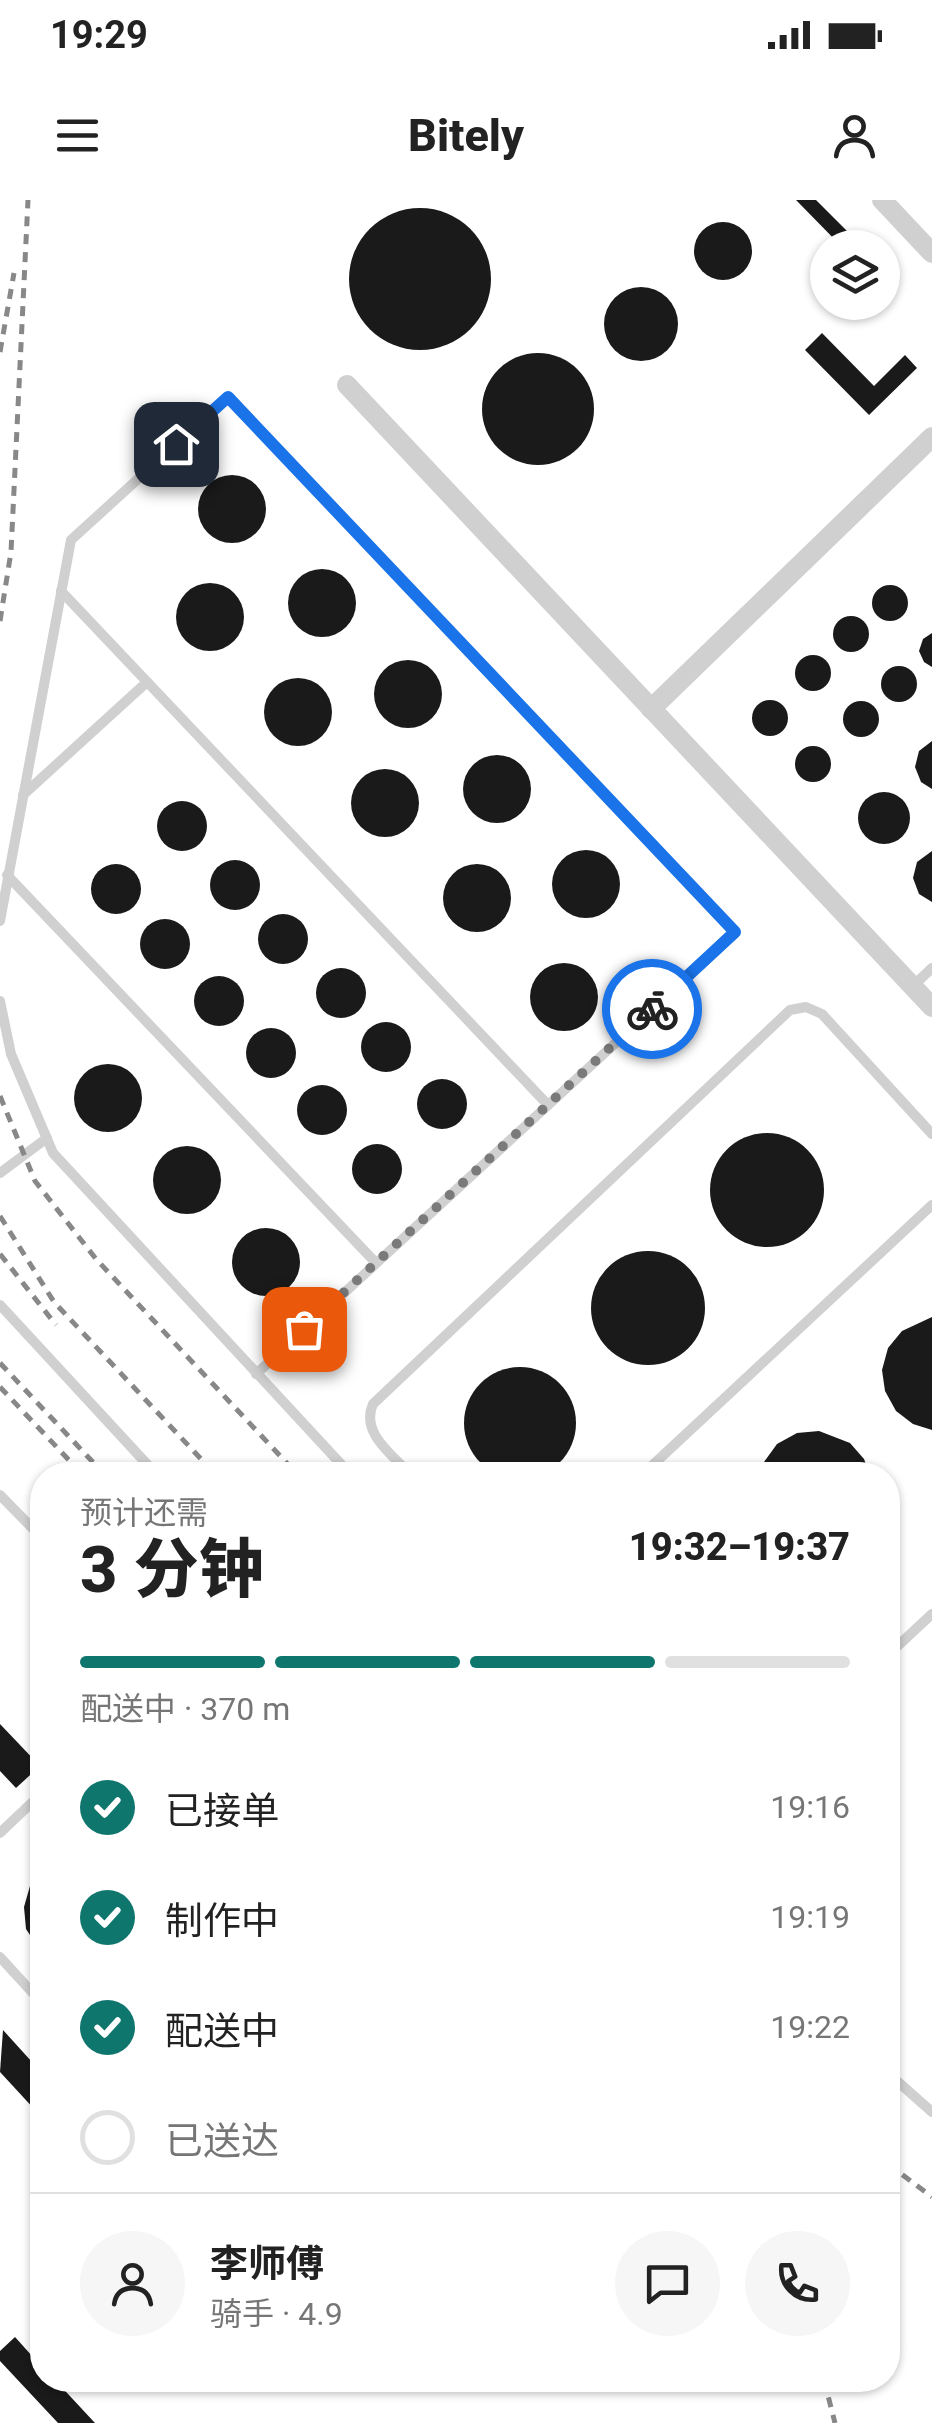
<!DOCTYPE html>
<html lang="zh">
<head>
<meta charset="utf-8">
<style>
  :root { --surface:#fff; --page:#f6f6f6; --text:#222; --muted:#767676; --line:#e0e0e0; --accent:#0f766e }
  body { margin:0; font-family:Roboto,"Noto Sans SC",sans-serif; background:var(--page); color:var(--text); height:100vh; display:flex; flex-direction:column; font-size:38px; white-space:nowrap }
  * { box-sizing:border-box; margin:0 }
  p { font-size:32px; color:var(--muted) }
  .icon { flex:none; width:55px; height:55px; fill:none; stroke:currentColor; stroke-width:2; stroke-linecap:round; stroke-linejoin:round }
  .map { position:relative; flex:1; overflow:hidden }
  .drawer { position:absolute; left:30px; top:1262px; width:870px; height:930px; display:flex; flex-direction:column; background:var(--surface); border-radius:40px; box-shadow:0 2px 8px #0004 }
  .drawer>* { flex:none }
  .controls { position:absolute; left:810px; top:30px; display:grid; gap:20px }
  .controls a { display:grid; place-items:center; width:90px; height:90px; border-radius:50%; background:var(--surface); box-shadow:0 2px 8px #0004; font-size:50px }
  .pin { position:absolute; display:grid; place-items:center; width:85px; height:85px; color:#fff; margin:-42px; border-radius:20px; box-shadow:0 5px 15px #0006 }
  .courier { position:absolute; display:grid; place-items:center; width:100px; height:100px; margin:-50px; border:8px solid #1a73e8; border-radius:50%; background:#fff; color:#222; box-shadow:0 2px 12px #0007 }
  .head em { font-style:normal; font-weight:800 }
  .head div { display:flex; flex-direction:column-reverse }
  .head { display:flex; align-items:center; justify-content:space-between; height:170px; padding:0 50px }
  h1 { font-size:65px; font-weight:800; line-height:75px }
  .bar { display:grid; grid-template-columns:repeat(4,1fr); gap:15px 10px; align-content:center; height:120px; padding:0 50px }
  .bar i { height:12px; border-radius:8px; background:var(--line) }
  .bar .active { background:var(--accent) }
  .bar p { grid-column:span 4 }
  .line { display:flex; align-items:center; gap:25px; padding:0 50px; border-top:2px solid var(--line) }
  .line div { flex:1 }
  .round { display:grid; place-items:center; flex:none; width:105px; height:105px; border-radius:52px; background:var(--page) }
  ol { padding:0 50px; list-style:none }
  li { display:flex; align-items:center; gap:30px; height:110px }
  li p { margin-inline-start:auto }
  li .icon { padding:10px; border-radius:50%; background:var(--accent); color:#fff; stroke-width:4 }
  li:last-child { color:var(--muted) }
  li i { width:55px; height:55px; border:5px solid var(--line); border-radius:50% }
  .status { display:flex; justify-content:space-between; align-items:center; height:70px; padding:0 50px; background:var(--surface); direction:ltr }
  .status svg { height:28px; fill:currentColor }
  header { display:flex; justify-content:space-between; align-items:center; height:130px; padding:0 50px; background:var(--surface); font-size:45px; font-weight:800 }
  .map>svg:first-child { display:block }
  .building { fill:#1a1a1a }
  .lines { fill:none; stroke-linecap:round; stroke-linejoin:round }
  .service { stroke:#d0d0d0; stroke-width:10 }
  .minor { stroke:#d0d0d0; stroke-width:20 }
  .rail { stroke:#888; stroke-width:5; stroke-dasharray:10 8; stroke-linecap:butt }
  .done { stroke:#7a7a7a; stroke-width:10; stroke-dasharray:0 18 }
  .route { stroke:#1a73e8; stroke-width:12 }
</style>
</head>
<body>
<div class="status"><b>19:29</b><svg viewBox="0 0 49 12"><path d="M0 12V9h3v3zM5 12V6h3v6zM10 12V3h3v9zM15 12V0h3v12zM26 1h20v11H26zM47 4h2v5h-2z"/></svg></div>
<header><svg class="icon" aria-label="menu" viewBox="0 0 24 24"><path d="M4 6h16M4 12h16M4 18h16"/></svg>Bitely<svg class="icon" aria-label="person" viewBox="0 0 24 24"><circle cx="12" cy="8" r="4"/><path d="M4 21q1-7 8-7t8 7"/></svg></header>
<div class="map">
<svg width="932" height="2223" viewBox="0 0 932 2223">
  <rect width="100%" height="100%" fill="#fff"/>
  <!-- building -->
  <g class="building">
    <polygon points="796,0 816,0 864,48 843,48"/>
    <circle cx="420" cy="79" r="71"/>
    <circle cx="723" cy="51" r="29"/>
    <circle cx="641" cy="124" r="37"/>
    <polygon points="822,133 874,186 905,155 917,168 869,215 805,150"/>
    <circle cx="538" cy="209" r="56"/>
    <circle cx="232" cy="309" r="34"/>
    <circle cx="322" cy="403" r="34"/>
    <circle cx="210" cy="417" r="34"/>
    <circle cx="890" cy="403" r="18"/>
    <circle cx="851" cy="434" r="18"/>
    <polygon points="932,433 932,467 924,462 919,451 923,439"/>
    <circle cx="813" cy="473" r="18"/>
    <circle cx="408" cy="494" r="34"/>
    <circle cx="899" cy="484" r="18"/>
    <circle cx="298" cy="512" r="34"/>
    <circle cx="770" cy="518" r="18"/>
    <circle cx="861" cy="519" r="18"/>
    <polygon points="932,541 932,589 921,582 915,567 919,551"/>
    <circle cx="813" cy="564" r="18"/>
    <circle cx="497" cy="589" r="34"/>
    <circle cx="385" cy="603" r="34"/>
    <circle cx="884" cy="618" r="26"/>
    <circle cx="182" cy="626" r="25"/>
    <circle cx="586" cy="684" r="34"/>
    <polygon points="932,651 932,702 919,694 913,678 917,662"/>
    <circle cx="235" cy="685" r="25"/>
    <circle cx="477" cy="698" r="34"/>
    <circle cx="116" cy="689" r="25"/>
    <circle cx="283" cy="739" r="25"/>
    <circle cx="165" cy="744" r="25"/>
    <circle cx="564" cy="797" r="34"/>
    <circle cx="341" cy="793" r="25"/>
    <circle cx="219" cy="801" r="25"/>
    <circle cx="386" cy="847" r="25"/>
    <circle cx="271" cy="853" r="25"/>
    <circle cx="108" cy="898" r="34"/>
    <circle cx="442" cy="904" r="25"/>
    <circle cx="322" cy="910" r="25"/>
    <circle cx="767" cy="990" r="57"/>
    <circle cx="377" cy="969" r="25"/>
    <circle cx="187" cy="980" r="34"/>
    <circle cx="266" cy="1062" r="34"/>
    <circle cx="648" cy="1108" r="57"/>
    <polygon points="932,1117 932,1230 913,1224 896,1211 885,1191 882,1170 888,1148 902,1131"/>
    <circle cx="520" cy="1223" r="56"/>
    <polygon points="819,1231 850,1243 864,1259 870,1275 759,1275 764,1262 777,1244 797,1233"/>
    <polygon points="0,1524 40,1566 16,1588 0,1571"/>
    <polygon points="42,1669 42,1753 26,1729 24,1707 30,1686"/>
    <polygon points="3,1830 42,1873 42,1906 36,1911 0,1872"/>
    <polygon points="15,2137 42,2167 42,2180 55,2180 95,2223 58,2223 0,2161 0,2151"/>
  </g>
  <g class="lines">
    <!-- service -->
    <g class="service">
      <polyline points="61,391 548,905"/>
      <polyline points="23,595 147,482"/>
      <polyline points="7,675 376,1063"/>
      <polyline points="0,721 71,340 228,197 735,733 256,1174"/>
      <polyline points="913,786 932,768"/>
      <polyline points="0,801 11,854 53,953 351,1275"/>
      <polyline points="0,973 47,938"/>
      <polyline points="0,1105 157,1275"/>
      <path d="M411,1275C393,1255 360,1233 373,1204L790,810L806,807L822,814L932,934"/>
      <polyline points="642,1275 932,1005"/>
      <polyline points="0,1295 42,1338"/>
      <polyline points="888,1455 932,1414"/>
      <polyline points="0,1633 42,1593"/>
      <polyline points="0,1757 42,1803"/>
      <polyline points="888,1758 891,1762"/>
      <polyline points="888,1873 932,1912"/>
    </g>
    <!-- minor -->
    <g class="minor">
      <polyline points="882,0 932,53"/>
      <polyline points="347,185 932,807"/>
      <polyline points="651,509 932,237"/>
    </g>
    <!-- rail -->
    <g class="rail">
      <polyline points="0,152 14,73"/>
      <polyline points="0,421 11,352 28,0"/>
      <polyline points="0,896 35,981 96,1059 298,1275"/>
      <polyline points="0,1016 54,1102 216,1275"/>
      <polyline points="0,1054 56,1125"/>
      <polyline points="0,1163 105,1275"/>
      <polyline points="0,1187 83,1275"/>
      <polyline points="888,1964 932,1997"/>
      <polyline points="824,2180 835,2223"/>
    </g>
  </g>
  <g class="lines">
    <!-- done -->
    <polyline class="done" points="304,1129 652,809"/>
    <!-- route -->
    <polyline class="route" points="176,244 228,197 735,732 652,809"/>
  </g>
</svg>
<div class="controls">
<a><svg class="icon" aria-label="layers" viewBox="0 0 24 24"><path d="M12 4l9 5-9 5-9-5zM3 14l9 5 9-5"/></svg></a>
</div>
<div class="pin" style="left:304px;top:1129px;background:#ea580c"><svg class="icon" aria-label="bag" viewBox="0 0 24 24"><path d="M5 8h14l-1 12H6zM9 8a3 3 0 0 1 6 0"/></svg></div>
<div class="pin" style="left:176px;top:244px;background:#1f2937"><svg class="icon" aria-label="home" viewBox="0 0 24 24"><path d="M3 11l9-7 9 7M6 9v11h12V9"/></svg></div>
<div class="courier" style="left:652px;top:809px"><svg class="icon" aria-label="bike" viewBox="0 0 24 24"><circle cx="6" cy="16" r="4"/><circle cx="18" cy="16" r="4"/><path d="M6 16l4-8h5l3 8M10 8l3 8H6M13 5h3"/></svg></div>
<section class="drawer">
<div class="head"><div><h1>3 分钟</h1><p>预计还需</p></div><em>19:32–19:37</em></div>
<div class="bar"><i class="active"></i><i class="active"></i><i class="active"></i><i></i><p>配送中 · 370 m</p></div>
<ol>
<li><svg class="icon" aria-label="check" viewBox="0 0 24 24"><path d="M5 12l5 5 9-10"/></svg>已接单<p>19:16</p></li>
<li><svg class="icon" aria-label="check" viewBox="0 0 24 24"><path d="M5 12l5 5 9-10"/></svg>制作中<p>19:19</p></li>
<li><svg class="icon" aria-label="check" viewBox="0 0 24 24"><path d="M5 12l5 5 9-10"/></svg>配送中<p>19:22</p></li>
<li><i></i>已送达</li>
</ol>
<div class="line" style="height:180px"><a class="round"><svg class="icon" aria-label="person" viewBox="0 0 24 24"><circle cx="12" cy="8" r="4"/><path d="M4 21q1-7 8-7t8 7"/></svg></a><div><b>李师傅</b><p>骑手 · 4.9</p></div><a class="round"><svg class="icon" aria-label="chat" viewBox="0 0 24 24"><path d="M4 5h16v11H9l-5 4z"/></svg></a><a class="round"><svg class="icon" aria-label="phone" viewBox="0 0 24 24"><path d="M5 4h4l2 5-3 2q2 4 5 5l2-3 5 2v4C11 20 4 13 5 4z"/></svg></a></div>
</section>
</div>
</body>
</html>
